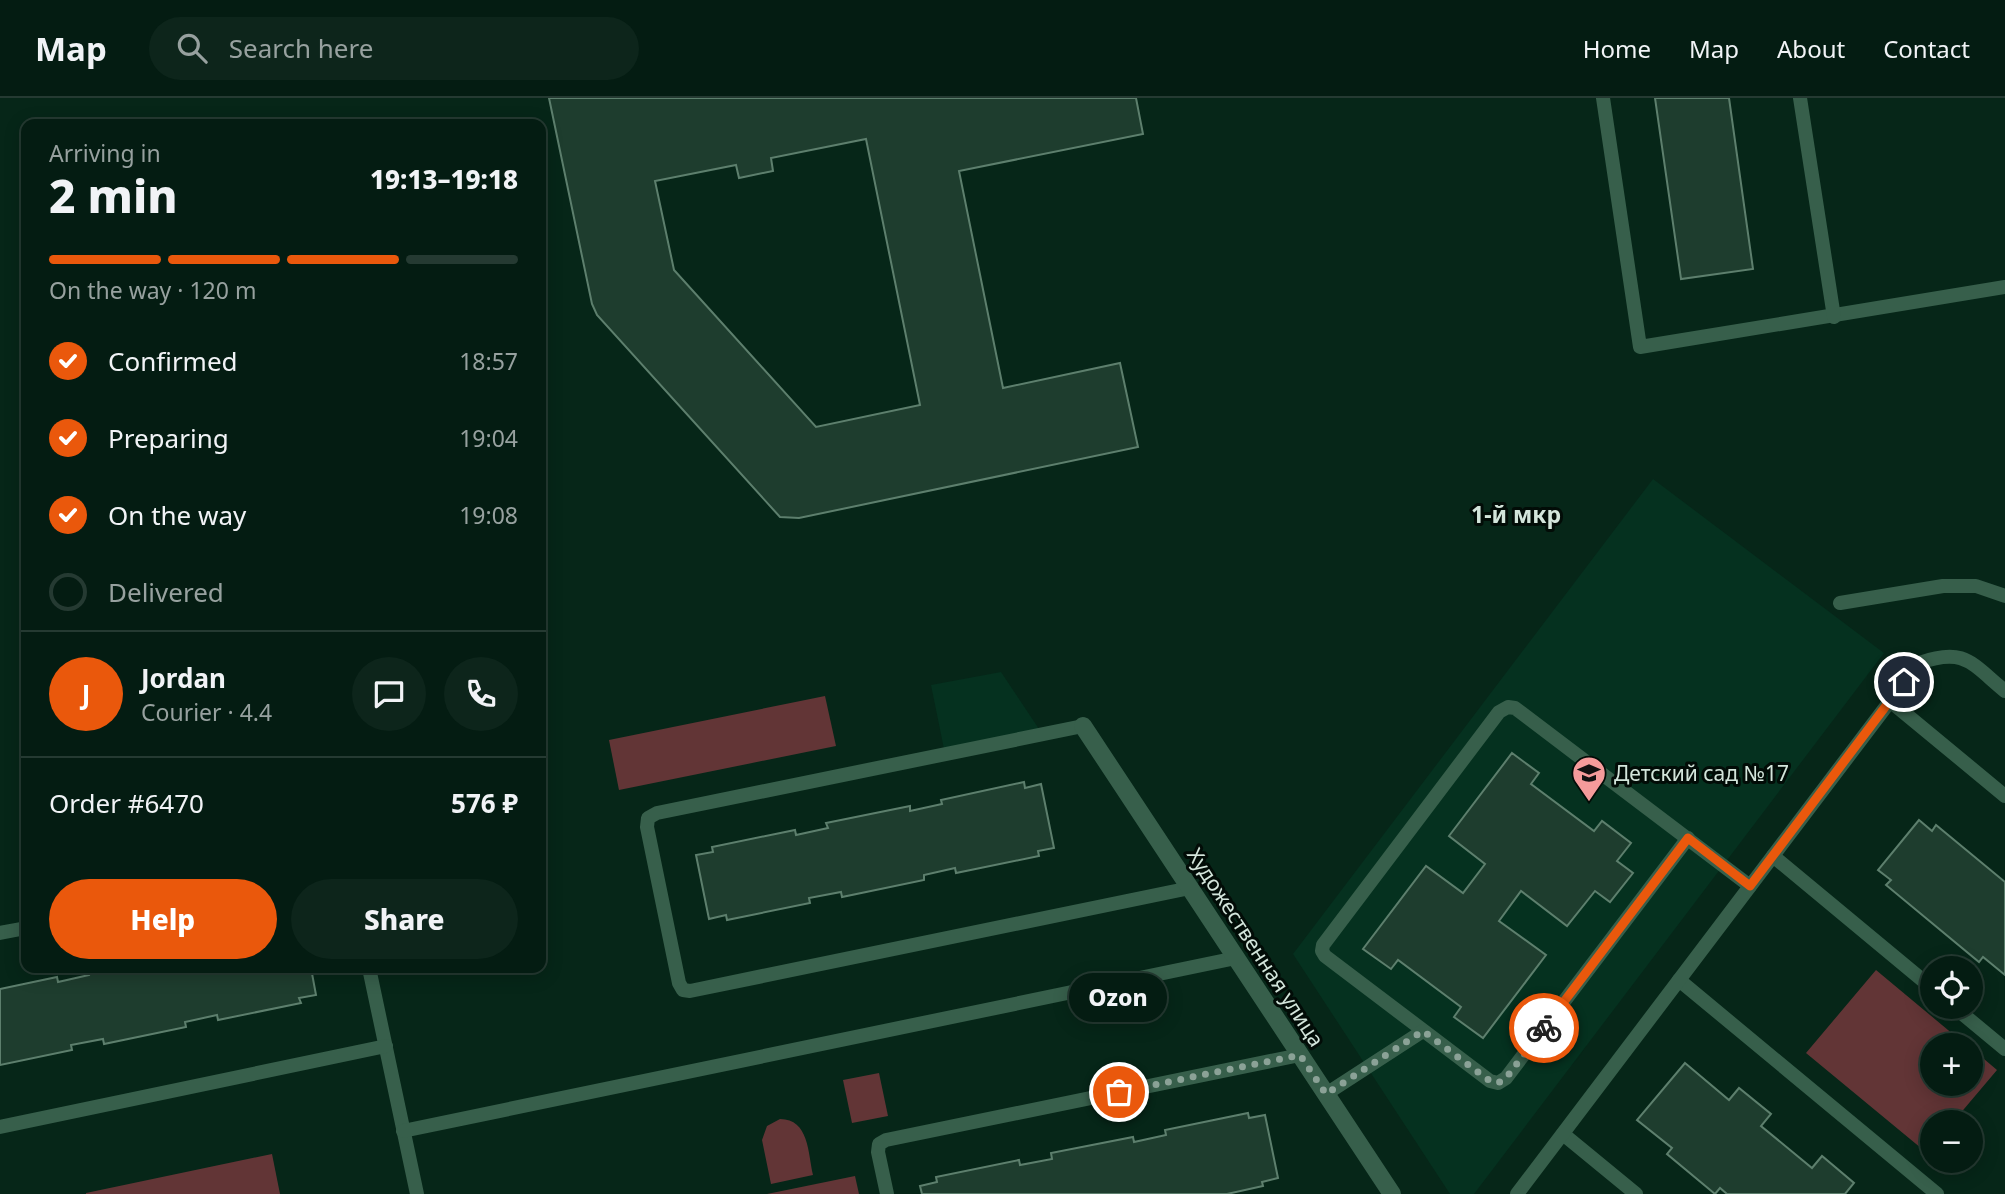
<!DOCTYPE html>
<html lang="en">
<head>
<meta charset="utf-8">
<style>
  :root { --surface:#041c12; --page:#0d251b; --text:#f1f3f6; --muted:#97a19f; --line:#253a32; --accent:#ea580c }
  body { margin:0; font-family:"Noto Sans",sans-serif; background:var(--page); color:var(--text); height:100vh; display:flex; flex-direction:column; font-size:26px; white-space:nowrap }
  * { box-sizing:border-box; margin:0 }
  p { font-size:23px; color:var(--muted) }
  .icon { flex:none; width:38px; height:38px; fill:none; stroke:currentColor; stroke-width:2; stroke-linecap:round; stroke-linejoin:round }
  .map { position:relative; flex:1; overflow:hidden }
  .drawer { position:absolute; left:21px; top:21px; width:525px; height:854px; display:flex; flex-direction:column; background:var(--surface); border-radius:14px; box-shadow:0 4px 18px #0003,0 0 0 2px var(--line) }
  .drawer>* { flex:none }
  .fabs { position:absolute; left:1920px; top:858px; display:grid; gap:14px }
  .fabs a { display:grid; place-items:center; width:63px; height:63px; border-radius:50%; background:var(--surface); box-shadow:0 4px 18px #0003,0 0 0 2px var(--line); font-size:35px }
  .pin { position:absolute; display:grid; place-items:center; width:60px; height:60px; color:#fff; margin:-30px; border:4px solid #fff; border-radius:50%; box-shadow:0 2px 7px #0007 }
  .courier { position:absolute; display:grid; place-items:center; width:70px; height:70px; margin:-35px; border:5px solid #ea580c; border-radius:50%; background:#fff; color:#222; box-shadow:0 2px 9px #0007 }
  .bubble { position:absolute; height:49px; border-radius:24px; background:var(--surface); box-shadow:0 4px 18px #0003,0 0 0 2px var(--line); font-size:23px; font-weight:800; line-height:49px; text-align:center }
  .headline em { font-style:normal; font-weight:800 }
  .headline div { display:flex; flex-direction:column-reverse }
  .headline { display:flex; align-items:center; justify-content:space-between; height:119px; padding:0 28px }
  h1 { font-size:46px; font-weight:800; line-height:52px }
  .bar { display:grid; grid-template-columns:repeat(4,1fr); gap:10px 7px; align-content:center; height:84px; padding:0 28px }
  .bar i { height:9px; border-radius:5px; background:var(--line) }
  .bar .active { background:var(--accent) }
  .bar p { grid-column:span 4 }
  .line { display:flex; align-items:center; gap:18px; padding:0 28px; border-top:2px solid var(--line) }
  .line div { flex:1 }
  .round { display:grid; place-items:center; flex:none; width:74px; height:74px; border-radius:37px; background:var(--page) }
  ol { padding:0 28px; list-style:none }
  li { display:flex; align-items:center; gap:21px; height:77px }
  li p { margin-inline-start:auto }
  li .icon { padding:7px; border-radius:50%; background:var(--accent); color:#fff; stroke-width:4 }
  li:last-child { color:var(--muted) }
  li i { width:38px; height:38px; border:4px solid var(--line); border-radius:50% }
  .primary-button { display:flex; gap:14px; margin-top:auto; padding:14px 28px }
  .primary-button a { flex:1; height:80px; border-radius:42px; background:var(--accent); color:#fff; font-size:28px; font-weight:800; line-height:80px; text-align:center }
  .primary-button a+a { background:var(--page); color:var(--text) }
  header { display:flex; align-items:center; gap:42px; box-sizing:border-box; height:98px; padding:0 35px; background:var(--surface); border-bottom:2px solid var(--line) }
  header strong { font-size:33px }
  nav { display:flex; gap:38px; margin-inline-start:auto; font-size:24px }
  .search { width:490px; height:63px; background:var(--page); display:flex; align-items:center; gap:18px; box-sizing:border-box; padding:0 24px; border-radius:38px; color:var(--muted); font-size:26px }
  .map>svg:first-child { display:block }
  .built { fill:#05311f }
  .green { fill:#623536 }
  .building { fill:#1e3d2e; stroke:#5d7f6d; stroke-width:2; fill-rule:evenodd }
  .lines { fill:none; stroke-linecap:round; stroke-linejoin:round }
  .service { stroke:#375f4b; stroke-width:14 }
  .minor { stroke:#375f4b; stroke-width:18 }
  .done { stroke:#8ba297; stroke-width:7; stroke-dasharray:0 12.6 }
  .route { stroke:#ea580c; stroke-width:9 }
  .labels { text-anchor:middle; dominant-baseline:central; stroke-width:6; stroke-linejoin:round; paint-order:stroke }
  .poi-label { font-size:21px; fill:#d3e5db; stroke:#020c07; text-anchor:start }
  .street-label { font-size:21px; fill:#d3e5db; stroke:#020c07 }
  .neighbourhood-label { font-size:23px; font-weight:bold; fill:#d3e5db; stroke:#020c07 }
</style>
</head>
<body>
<header>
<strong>Map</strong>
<div class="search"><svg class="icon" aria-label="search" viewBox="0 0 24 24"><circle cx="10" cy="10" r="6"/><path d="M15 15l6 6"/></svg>Search here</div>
<nav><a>Home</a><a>Map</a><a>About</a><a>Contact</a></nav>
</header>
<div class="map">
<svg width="2005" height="1096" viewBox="0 0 2005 1096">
  <rect width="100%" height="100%" fill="#062618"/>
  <!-- built -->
  <g class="built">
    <polygon points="1653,381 1884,555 1474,1096 1450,1096 1293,856"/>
    <polygon points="1001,574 1039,631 944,651 931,587"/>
  </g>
  <!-- green -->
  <g class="green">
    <polygon points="825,598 836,648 619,692 609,642"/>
    <polygon points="1876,872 1966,947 1932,947 1932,985 1970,985 1971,950 1997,972 1953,1024 1932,1024 1932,1049 1927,1055 1806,955"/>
    <polygon points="879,975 888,1018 852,1025 843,982"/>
    <path d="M780,1021C809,1021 808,1055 813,1077L771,1086L762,1042L767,1028Z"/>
    <polygon points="272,1056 280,1096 86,1096 86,1095"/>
    <polygon points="855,1078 859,1096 767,1096"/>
  </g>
  <!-- building -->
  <g class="building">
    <path d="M549,0H1136L1143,36L959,73L1003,290L1120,265L1138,349L799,420L780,419L597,217L592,206ZM866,41L920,307L816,329L674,172L655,83L736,67L739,80L773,73L771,60Z"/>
    <polygon points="1655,0 1729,0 1753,171 1681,181"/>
    <polygon points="1512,655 1539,675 1531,686 1594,733 1602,723 1631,745 1617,763 1633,775 1610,804 1595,793 1567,828 1521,793 1499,823 1546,857 1483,940 1454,919 1461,909 1398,862 1391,871 1363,851 1426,768 1463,795 1485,766 1449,738"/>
    <polygon points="1024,684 1025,690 1041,686 1054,750 1038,753 1039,758 956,775 955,770 924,777 924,782 842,799 841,794 809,800 810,805 727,822 726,817 709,821 696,757 713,754 712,749 795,732 796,737 828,730 826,725 910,708 910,713 942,706 941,702"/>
    <polygon points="1919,722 1932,733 1936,727 2005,784 2005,877 1983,859 1979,864 1886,787 1891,782 1878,772"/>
    <polygon points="101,870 311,870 316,897 299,900 301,905 218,922 217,917 185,924 186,929 104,946 103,941 71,947 72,952 0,967 0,891 57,879 58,884 89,877 88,872"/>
    <polygon points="1685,965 1729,1002 1739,990 1771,1016 1761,1028 1812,1070 1822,1058 1854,1085 1845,1096 1727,1096 1720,1090 1715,1096 1667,1056 1672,1050 1637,1022"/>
    <polygon points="1248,1015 1249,1020 1265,1017 1278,1080 1262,1084 1263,1088 1227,1096 922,1096 920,1088 937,1084 936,1079 1019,1062 1020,1067 1052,1061 1051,1055 1133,1039 1134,1044 1166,1037 1165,1032"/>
  </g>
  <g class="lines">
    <!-- service -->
    <g class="service">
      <polyline points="1603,0 1640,249 2005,189"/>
      <polyline points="1800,0 1834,219"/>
      <polyline points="1840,505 1943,488 1976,488 2005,498"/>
      <polyline points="1890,603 2005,698"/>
      <polyline points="1083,628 657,715 648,720 647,729 679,885 683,892 690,893 1190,790"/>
      <polyline points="1688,740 1506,980 1498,985 1490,983 1325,858 1322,853 1323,847 1499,614 1508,609 1515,610 1750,788"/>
      <polyline points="1773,758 1932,890"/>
      <polyline points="0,835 26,830"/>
      <polyline points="369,870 417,1096"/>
      <polyline points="1679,882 1937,1096"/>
      <polyline points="1953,908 2005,951"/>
      <polyline points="1326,996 1423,933"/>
      <polyline points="0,1029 386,948"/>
      <polyline points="403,1033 1236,860"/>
      <polyline points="1563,1036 1636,1096"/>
      <polyline points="887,1096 878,1054 879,1046 886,1042 1300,957"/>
      <path d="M1517,1096L1919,565C1965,549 1971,565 2005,593"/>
    </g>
    <!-- minor -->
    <polyline class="minor" points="1083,628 1392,1096"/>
  </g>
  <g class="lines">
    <!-- done -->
    <polyline class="done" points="1119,994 1300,957 1326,996 1423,933 1490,983 1498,985 1506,980 1544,930"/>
    <!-- route -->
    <polyline class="route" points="1544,930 1688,740 1750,788 1904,584"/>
  </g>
  <!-- icons -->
  <defs>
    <g id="school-pin" transform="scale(1.75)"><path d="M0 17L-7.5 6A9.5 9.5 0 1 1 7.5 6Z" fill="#f59b9b" stroke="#020c07"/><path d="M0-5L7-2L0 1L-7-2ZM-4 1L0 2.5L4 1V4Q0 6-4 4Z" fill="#111"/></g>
  </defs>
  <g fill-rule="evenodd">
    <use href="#school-pin" x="1589" y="675"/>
  </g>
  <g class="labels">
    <!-- poi labels -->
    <g class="poi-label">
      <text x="1614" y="675">Детский сад №17</text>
    </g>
    <!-- street labels -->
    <g class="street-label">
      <text transform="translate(1256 849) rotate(57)">Художественная улица</text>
    </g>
    <!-- neighbourhood labels -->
    <g class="neighbourhood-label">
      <text x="1516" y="416">1-й мкр</text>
    </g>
  </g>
</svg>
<div class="fabs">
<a><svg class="icon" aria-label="locate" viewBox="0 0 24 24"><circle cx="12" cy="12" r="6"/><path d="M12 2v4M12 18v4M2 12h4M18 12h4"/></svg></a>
<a>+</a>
<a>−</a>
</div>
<div class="pin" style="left:1119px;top:994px;background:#ea580c"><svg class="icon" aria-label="bag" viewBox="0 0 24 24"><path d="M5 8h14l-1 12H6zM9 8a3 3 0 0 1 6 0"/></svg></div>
<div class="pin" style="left:1904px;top:584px;background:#1f2937"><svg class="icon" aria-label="home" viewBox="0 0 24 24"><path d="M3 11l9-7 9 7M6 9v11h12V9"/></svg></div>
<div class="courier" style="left:1544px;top:930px"><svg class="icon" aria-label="bike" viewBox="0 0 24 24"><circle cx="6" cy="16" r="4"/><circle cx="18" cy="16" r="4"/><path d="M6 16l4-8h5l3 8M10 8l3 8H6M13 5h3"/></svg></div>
<div class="bubble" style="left:1069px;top:875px;width:98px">Ozon</div>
<section class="drawer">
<div class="headline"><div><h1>2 min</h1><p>Arriving in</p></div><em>19:13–19:18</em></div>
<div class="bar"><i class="active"></i><i class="active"></i><i class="active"></i><i></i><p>On the way · 120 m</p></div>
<ol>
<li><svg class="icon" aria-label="check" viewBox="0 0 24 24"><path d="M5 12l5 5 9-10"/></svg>Confirmed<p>18:57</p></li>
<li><svg class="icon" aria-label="check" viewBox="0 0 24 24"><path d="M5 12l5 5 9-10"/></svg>Preparing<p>19:04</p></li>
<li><svg class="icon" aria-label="check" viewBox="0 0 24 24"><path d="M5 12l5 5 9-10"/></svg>On the way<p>19:08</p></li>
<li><i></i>Delivered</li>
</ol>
<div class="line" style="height:126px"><b class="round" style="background:var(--accent);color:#fff">J</b><div><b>Jordan</b><p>Courier · 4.4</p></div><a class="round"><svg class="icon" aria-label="chat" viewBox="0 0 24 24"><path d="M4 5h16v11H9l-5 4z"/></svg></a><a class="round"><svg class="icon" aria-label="phone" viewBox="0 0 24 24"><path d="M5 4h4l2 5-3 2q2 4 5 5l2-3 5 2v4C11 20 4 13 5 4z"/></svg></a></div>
<div class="line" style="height:91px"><div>Order #6470</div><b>576 ₽</b></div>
<div class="primary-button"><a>Help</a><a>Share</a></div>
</section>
</div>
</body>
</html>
